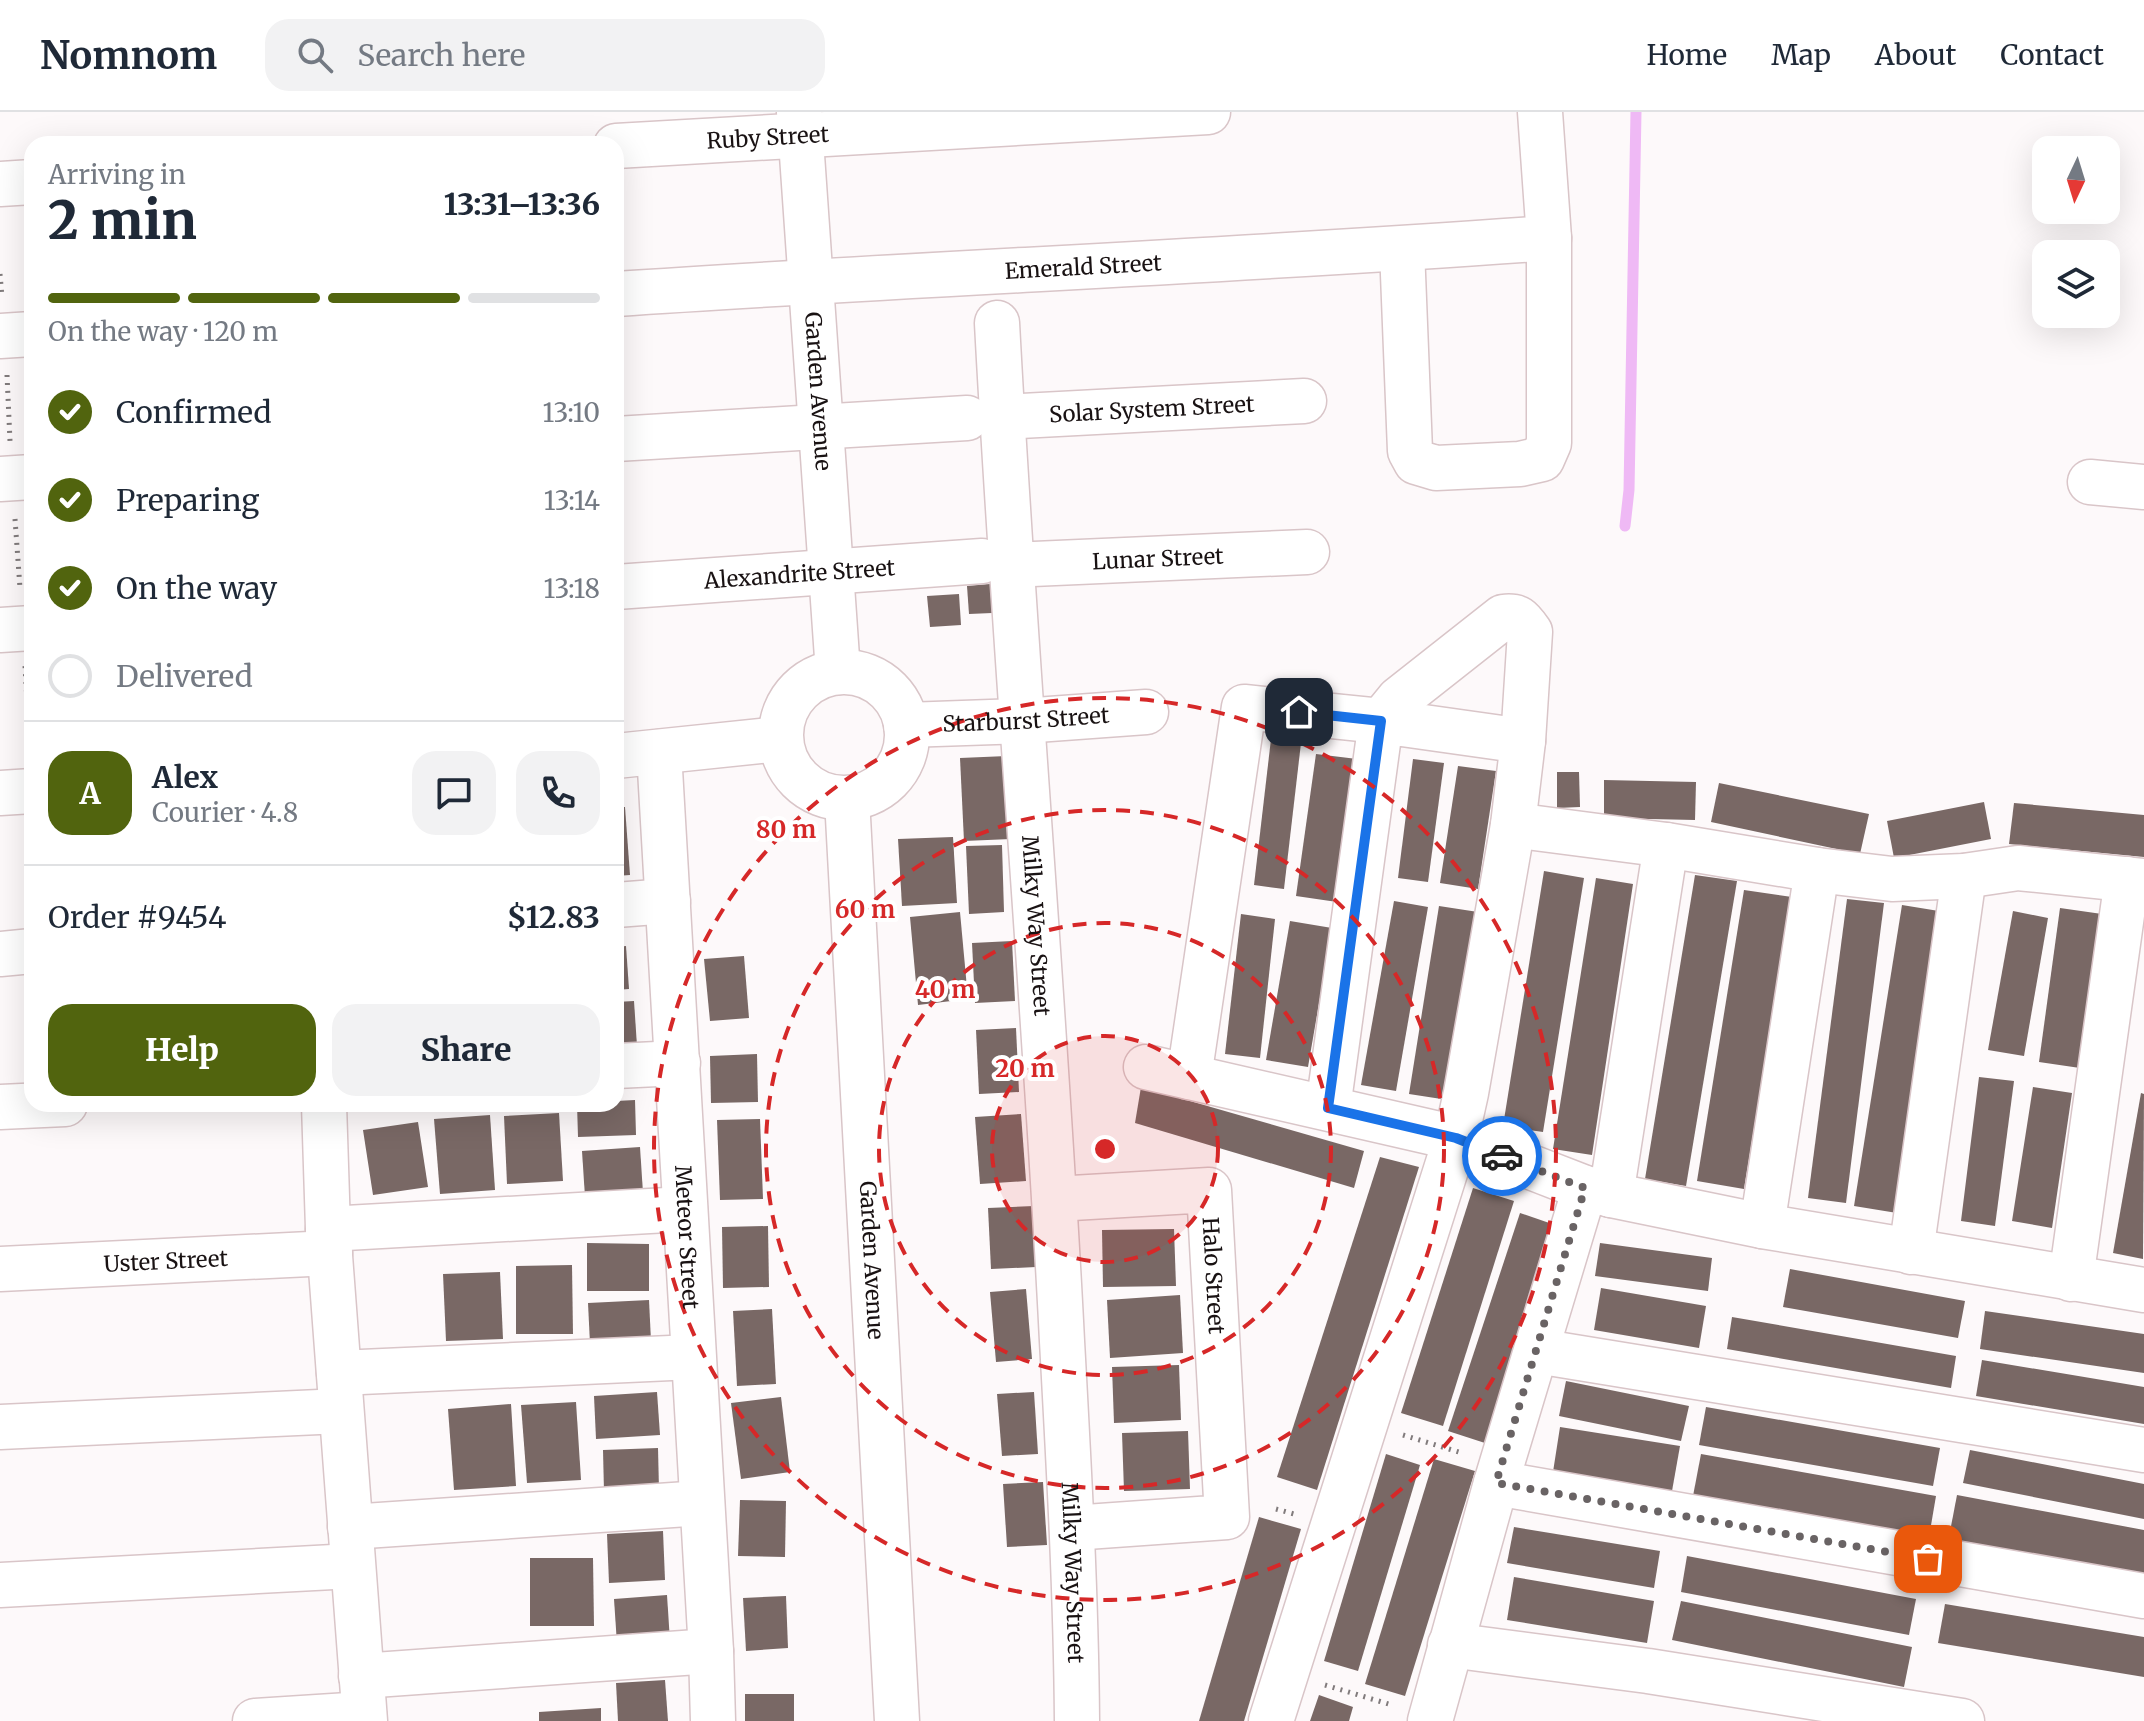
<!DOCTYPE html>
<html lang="en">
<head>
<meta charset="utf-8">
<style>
  :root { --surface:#fff; --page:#f2f2f3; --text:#1f2937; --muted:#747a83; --line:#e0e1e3; --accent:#51640e }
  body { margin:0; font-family:Merriweather,serif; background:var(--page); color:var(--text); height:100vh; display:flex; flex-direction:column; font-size:30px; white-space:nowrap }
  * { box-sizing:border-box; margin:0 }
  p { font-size:26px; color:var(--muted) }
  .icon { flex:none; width:44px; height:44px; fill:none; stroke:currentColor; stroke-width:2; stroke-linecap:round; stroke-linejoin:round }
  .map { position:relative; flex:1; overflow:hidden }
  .details { position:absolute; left:24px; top:24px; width:600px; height:976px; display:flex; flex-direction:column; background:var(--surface); border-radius:24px; box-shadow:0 8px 32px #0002 }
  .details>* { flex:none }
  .needle { width:52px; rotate:184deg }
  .fabs { position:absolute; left:2032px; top:24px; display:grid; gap:16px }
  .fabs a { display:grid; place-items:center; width:88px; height:88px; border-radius:16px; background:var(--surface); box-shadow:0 8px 32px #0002; font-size:40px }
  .pin { position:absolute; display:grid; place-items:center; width:68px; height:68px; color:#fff; margin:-34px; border-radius:16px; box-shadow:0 4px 12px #0006 }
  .courier { position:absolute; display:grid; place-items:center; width:80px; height:80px; margin:-40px; border:6px solid #1a73e8; border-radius:50%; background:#fff; color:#222; box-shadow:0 2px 10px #0007 }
  .head em { font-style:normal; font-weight:800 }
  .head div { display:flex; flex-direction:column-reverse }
  .head { display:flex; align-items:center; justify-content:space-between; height:136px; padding:0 24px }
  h1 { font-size:52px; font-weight:800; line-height:60px }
  .bar { display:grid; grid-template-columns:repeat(4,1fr); gap:12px 8px; align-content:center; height:96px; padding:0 24px }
  .bar i { height:10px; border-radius:6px; background:var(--line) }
  .bar .selected { background:var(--accent) }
  .bar p { grid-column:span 4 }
  .line { display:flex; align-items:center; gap:20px; padding:0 24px; border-top:2px solid var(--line) }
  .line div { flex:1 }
  .round { display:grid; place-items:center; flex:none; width:84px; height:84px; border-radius:24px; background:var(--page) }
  ol { padding:0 24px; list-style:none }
  li { display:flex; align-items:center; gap:24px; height:88px }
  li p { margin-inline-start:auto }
  li .icon { padding:8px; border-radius:50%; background:var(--accent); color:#fff; stroke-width:4 }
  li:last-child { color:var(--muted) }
  li i { width:44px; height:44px; border:4px solid var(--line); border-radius:50% }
  .button { display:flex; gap:16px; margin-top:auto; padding:16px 24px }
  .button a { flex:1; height:92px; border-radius:24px; background:var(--accent); color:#fff; font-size:32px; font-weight:800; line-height:92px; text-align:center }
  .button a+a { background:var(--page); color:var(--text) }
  header { display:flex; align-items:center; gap:48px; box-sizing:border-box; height:112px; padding:0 40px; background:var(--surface); border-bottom:2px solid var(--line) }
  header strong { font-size:38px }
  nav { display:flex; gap:44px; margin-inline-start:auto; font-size:28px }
  .search { width:560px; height:72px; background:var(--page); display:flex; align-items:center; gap:20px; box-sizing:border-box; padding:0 28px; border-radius:24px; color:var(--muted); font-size:30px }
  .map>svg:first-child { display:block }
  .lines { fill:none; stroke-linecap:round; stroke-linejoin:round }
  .stream { stroke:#efb9f5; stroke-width:11 }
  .building { fill:#796865 }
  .minor-casing { stroke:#d9c5c8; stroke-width:47 }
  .path { stroke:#817b7c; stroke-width:5; stroke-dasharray:2 6; stroke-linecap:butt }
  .minor { stroke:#fff; stroke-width:44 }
  .done { stroke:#696364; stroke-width:8; stroke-dasharray:0 14.4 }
  .route { stroke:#1a73e8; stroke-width:10 }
  .ring { fill:none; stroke:#d62828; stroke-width:4; stroke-dasharray:14 10 }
  .labels { text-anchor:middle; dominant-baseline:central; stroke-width:8; stroke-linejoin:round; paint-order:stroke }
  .street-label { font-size:22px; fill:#191213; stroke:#fff }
  .centre { fill:#d62828; stroke:#fff; stroke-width:4 }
  .ring-label { font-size:24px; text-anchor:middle; font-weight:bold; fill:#d62828; stroke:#fff; stroke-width:8; stroke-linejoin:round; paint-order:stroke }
</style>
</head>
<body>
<header>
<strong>Nomnom</strong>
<div class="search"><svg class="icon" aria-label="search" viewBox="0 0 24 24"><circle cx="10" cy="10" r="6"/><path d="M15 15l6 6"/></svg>Search here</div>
<nav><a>Home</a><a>Map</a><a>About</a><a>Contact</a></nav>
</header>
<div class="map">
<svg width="2144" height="1609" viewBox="0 0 2144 1609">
  <rect width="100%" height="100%" fill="#fdf9fa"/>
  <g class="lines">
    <!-- stream -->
    <polyline class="stream" points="1625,414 1629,378 1636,0"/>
  </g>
  <!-- building -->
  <g class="building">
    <polygon points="990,472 992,501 969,502 967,474"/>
    <polygon points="959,482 961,513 930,515 927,484"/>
    <polygon points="1271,627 1301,631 1284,777 1254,773"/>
    <polygon points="1316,642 1357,647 1337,790 1296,784"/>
    <polygon points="1007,644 1011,727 964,729 960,646"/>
    <polygon points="1413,647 1444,651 1428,770 1398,766"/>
    <polygon points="1458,654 1496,659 1478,777 1440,771"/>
    <polygon points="1557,660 1579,660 1580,695 1557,696"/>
    <polygon points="1604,668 1696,670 1695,708 1604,706"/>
    <polygon points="1719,671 1869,702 1860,742 1711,710"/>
    <polygon points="1984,690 1991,727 1894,746 1887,709"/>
    <polygon points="2014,691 2144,703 2144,745 2009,732"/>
    <polygon points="616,695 625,695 630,763 616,764"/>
    <polygon points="953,725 957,791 902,794 898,727"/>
    <polygon points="1002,733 1004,800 969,802 966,734"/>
    <polygon points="1544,759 1584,766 1543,1020 1503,1014"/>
    <polygon points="1695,763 1737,769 1686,1074 1645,1067"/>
    <polygon points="1596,766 1633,772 1592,1043 1553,1037"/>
    <polygon points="1744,778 1792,785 1744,1077 1697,1069"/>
    <polygon points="1847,787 1884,791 1846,1091 1808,1086"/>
    <polygon points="1394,789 1428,795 1396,979 1361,973"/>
    <polygon points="1902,793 1945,800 1897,1101 1854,1094"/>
    <polygon points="1439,794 1478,800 1448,988 1409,982"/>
    <polygon points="2060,796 2102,802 2080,956 2039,950"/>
    <polygon points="2013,799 2048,806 2024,944 1988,938"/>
    <polygon points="960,800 968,887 918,893 910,805"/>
    <polygon points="1241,802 1275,807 1260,946 1225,942"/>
    <polygon points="1290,809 1332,816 1308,955 1266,948"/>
    <polygon points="1012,829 1015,889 975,891 972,831"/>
    <polygon points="626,834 629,877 616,878 616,835"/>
    <polygon points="744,844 749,906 710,909 704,847"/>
    <polygon points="634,889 637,934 616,935 616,890"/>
    <polygon points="1016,916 1019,980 979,982 976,918"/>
    <polygon points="757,942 758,990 711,991 710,944"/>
    <polygon points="1979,965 2014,969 1995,1114 1961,1109"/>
    <polygon points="1141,975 1364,1039 1354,1076 1135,1011"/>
    <polygon points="2033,975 2072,981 2052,1116 2012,1109"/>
    <polygon points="2141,981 2144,982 2143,1147 2113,1141"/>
    <polygon points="635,988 636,1023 578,1025 577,992 616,992 616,989"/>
    <polygon points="559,1001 563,1069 507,1072 504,1004"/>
    <polygon points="1021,1002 1026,1069 980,1072 975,1005"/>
    <polygon points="490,1003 495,1078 440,1082 434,1007"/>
    <polygon points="760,1007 763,1087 720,1088 717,1008"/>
    <polygon points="418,1010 428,1075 373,1083 363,1018"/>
    <polygon points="640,1035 643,1081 585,1085 582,1039"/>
    <polygon points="1380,1045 1419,1055 1317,1378 1277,1365"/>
    <polygon points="1473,1076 1514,1089 1443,1314 1401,1301"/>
    <polygon points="1034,1094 1036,1155 991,1157 988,1096"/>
    <polygon points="1520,1101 1558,1114 1488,1332 1448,1319"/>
    <polygon points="768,1114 769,1175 723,1176 722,1115"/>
    <polygon points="1174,1117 1176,1174 1103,1175 1102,1118"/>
    <polygon points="587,1131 649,1132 649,1179 587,1179"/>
    <polygon points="1600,1131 1712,1146 1708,1179 1595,1164"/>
    <polygon points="572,1153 573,1222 516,1222 516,1154"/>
    <polygon points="1790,1157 1965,1189 1958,1226 1783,1195"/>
    <polygon points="500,1160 503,1227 446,1229 443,1162"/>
    <polygon points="1601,1176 1706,1194 1699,1236 1594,1218"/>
    <polygon points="1026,1177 1032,1247 996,1250 990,1180"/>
    <polygon points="1180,1183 1183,1241 1110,1246 1107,1188"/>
    <polygon points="649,1188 651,1229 590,1232 588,1191"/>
    <polygon points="772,1197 776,1272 737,1274 733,1199"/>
    <polygon points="1985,1199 2144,1222 2144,1261 1980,1237"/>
    <polygon points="1732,1205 1956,1244 1951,1276 1727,1237"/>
    <polygon points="1982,1248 2144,1275 2144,1312 1976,1284"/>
    <polygon points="1179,1253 1181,1308 1114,1311 1112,1255"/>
    <polygon points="1566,1269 1689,1294 1681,1329 1559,1304"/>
    <polygon points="657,1280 660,1323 596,1327 594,1284"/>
    <polygon points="1034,1280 1038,1342 1002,1344 997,1282"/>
    <polygon points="781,1285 790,1360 741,1367 731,1291"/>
    <polygon points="576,1290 581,1368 527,1371 521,1293"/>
    <polygon points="511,1292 516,1374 454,1378 448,1297"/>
    <polygon points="1706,1295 1940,1336 1933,1374 1699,1333"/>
    <polygon points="1560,1315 1680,1334 1672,1379 1553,1360"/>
    <polygon points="1188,1319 1190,1377 1124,1379 1122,1321"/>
    <polygon points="658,1336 659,1378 604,1380 603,1338"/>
    <polygon points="1970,1338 2144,1372 2144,1407 1963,1371"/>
    <polygon points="1386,1342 1420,1353 1358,1559 1324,1549"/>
    <polygon points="1701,1342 1936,1384 1929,1425 1693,1384"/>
    <polygon points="1434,1347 1475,1359 1405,1584 1365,1572"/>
    <polygon points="1043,1370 1047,1433 1007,1435 1003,1372"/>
    <polygon points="1957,1383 2144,1418 2144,1467 1948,1430"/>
    <polygon points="740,1388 786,1389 785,1445 738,1444"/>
    <polygon points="1259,1405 1301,1417 1244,1609 1199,1609"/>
    <polygon points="1514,1415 1660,1439 1654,1476 1507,1451"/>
    <polygon points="663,1419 665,1468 609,1471 607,1422"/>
    <polygon points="1687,1444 1916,1487 1909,1523 1681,1480"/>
    <polygon points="530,1446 593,1446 594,1514 530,1514"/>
    <polygon points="1514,1465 1654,1489 1647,1531 1507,1508"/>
    <polygon points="667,1483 670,1529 617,1532 614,1487"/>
    <polygon points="786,1484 788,1536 746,1539 743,1486"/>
    <polygon points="1681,1489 1912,1535 1904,1575 1672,1528"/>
    <polygon points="1945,1492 2144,1525 2144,1565 1938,1531"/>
    <polygon points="665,1568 668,1609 618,1609 616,1571"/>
    <rect x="745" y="1582" width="49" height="27"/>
    <polygon points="1319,1583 1353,1595 1349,1609 1310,1609"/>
    <polygon points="601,1596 601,1609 539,1609 539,1600"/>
  </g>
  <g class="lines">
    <!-- minor casing -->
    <g class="minor-casing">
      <g id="minor">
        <path id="s1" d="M799,0L838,560"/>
        <path id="s2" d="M616,34L1208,0"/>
        <polyline points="0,72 32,70"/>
        <polyline points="1402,137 1410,339 1416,350 1436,356 1520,352 1542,347 1549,331 1549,126 1540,0"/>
        <path id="s3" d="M616,182C927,161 1239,149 1549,126"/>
        <path id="s4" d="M997,211C1015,551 1045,890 1062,1229C1069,1356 1076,1482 1077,1609"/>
        <polyline points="0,224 32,222"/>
        <path id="s5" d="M1002,305L1304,289"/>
        <polyline points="616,327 967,306"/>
        <polyline points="0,367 32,365"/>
        <polyline points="2090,370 2144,375"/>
        <path id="s6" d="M1010,453L1307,440"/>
        <path id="s7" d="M616,475L982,449"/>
        <polyline points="0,518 32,516"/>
        <circle cx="844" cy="623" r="63"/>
        <path id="s8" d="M906,613L1022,609L1146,600"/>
        <path id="s9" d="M659,640L711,1539L713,1609"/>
        <polyline points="616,644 780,627"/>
        <polyline points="0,681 32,679"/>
        <path id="s10" d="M847,687L897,1609"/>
        <polyline points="1513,713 1666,733 1817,758 1892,767 1964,764 2018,756 2144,769"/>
        <polyline points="616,793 668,789"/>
        <polyline points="0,842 32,839"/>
        <polyline points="616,954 678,951"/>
        <polyline points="1146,955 1456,1026 1585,1076 1611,1083 1762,1114 2144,1178"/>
        <path d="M1189,965L1244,595L1381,609L1399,587L1503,505C1518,503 1521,507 1530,520L1523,629L1513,713L1466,981L1456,1026L1271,1609"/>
        <polyline points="324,992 328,1117 365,1609"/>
        <polyline points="0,995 65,992"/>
        <polyline points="1328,996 1381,609 1523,629"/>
        <polyline points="1611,1083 1666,733"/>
        <path id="s11" d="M1055,1087L1209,1078L1227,1405L1072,1416"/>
        <polyline points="1762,1114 1817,758"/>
        <polyline points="328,1117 685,1097"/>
        <polyline points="1911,1140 1964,764"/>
        <path id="s12" d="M0,1157L330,1141"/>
        <polyline points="2071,1167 2127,767"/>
        <polyline points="1537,1239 2144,1338"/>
        <polyline points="339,1261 693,1245"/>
        <polyline points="0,1315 341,1299"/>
        <polyline points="1496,1371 2144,1484"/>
        <polyline points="350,1415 702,1391"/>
        <polyline points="0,1473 352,1454"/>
        <polyline points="1450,1533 1648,1559 1962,1609"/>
        <polyline points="361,1564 711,1539"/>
        <polyline points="255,1609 364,1602"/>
        <polyline points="1430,1609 1496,1371 1585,1076"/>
      </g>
    </g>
    <!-- path -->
    <g class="path">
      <polyline points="0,162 2,185"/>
      <polyline points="7,263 10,329"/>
      <polyline points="15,407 20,476"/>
      <polyline points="25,554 27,589"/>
      <polyline points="1403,1323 1462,1341"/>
      <polyline points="1276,1397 1294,1402"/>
      <polyline points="1325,1573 1392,1593"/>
    </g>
    <!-- minor -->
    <use href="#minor" class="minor"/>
  </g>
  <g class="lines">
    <!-- done -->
    <polyline class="done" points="1502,1044 1585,1076 1496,1371 1928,1447"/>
    <!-- route -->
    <polyline class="route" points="1299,600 1381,609 1328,996 1456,1026 1502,1044"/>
  </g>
  <!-- distance rings -->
  <circle cx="1105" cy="1037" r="113" fill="#d62828" fill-opacity=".12"/>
  <g class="ring">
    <circle cx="1105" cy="1037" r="113"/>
    <circle cx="1105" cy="1037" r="226"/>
    <circle cx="1105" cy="1037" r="339"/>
    <circle cx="1105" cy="1037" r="451"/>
  </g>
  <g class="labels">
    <!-- street labels -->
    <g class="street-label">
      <text stroke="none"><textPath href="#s2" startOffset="152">Ruby Street</textPath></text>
      <text stroke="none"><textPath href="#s3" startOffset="468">Emerald Street</textPath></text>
      <text stroke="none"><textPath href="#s1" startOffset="280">Garden Avenue</textPath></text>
      <text stroke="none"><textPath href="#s5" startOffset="150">Solar System Street</textPath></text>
      <text stroke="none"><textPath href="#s6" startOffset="148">Lunar Street</textPath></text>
      <text stroke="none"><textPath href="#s7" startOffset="184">Alexandrite Street</textPath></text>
      <text stroke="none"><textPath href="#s8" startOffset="120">Starburst Street</textPath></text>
      <text stroke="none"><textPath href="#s4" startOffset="604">Milky Way Street</textPath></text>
      <text stroke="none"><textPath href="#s9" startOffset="486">Meteor Street</textPath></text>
      <text stroke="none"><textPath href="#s10" startOffset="462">Garden Avenue</textPath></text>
      <text stroke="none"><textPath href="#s12" startOffset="166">Uster Street</textPath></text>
      <text stroke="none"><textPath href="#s11" startOffset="240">Halo Street</textPath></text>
      <text stroke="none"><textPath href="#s4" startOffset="1252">Milky Way Street</textPath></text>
    </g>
  </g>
  <circle cx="1105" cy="1037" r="12" class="centre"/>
  <g class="ring-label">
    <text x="786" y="726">80 m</text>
    <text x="865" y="806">60 m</text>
    <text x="945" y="886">40 m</text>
    <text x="1025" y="965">20 m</text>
  </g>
</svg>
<div class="fabs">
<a><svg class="needle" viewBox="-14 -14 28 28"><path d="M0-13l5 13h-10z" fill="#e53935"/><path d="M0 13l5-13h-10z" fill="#747a83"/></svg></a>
<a><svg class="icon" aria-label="layers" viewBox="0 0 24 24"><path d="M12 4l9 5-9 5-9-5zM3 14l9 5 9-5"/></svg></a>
</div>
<div class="pin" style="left:1928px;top:1447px;background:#ea580c"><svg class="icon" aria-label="bag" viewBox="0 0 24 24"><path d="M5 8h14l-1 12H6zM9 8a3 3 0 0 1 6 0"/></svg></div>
<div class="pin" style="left:1299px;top:600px;background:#1f2937"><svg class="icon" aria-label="home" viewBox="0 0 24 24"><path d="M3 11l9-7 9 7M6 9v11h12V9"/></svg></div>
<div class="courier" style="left:1502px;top:1044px"><svg class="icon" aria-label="car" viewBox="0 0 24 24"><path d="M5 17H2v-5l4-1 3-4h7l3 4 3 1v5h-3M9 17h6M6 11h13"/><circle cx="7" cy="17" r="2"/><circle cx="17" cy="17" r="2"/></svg></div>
<section class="details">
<div class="head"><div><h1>2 min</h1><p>Arriving in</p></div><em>13:31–13:36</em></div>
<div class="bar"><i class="selected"></i><i class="selected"></i><i class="selected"></i><i></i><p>On the way · 120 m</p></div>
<ol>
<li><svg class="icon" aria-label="check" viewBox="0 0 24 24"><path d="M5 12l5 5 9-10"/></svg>Confirmed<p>13:10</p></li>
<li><svg class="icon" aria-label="check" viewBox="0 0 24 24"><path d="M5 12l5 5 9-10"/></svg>Preparing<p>13:14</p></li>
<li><svg class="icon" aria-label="check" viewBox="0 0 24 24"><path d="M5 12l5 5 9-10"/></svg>On the way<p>13:18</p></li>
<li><i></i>Delivered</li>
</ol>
<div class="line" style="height:144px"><b class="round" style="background:var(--accent);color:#fff">A</b><div><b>Alex</b><p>Courier · 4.8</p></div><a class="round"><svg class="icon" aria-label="chat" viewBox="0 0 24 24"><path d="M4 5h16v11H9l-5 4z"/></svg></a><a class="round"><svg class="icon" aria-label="phone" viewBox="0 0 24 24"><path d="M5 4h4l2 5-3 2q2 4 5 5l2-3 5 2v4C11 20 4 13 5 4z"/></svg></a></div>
<div class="line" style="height:104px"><div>Order #9454</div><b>$12.83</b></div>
<div class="button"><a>Help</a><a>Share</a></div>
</section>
</div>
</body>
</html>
